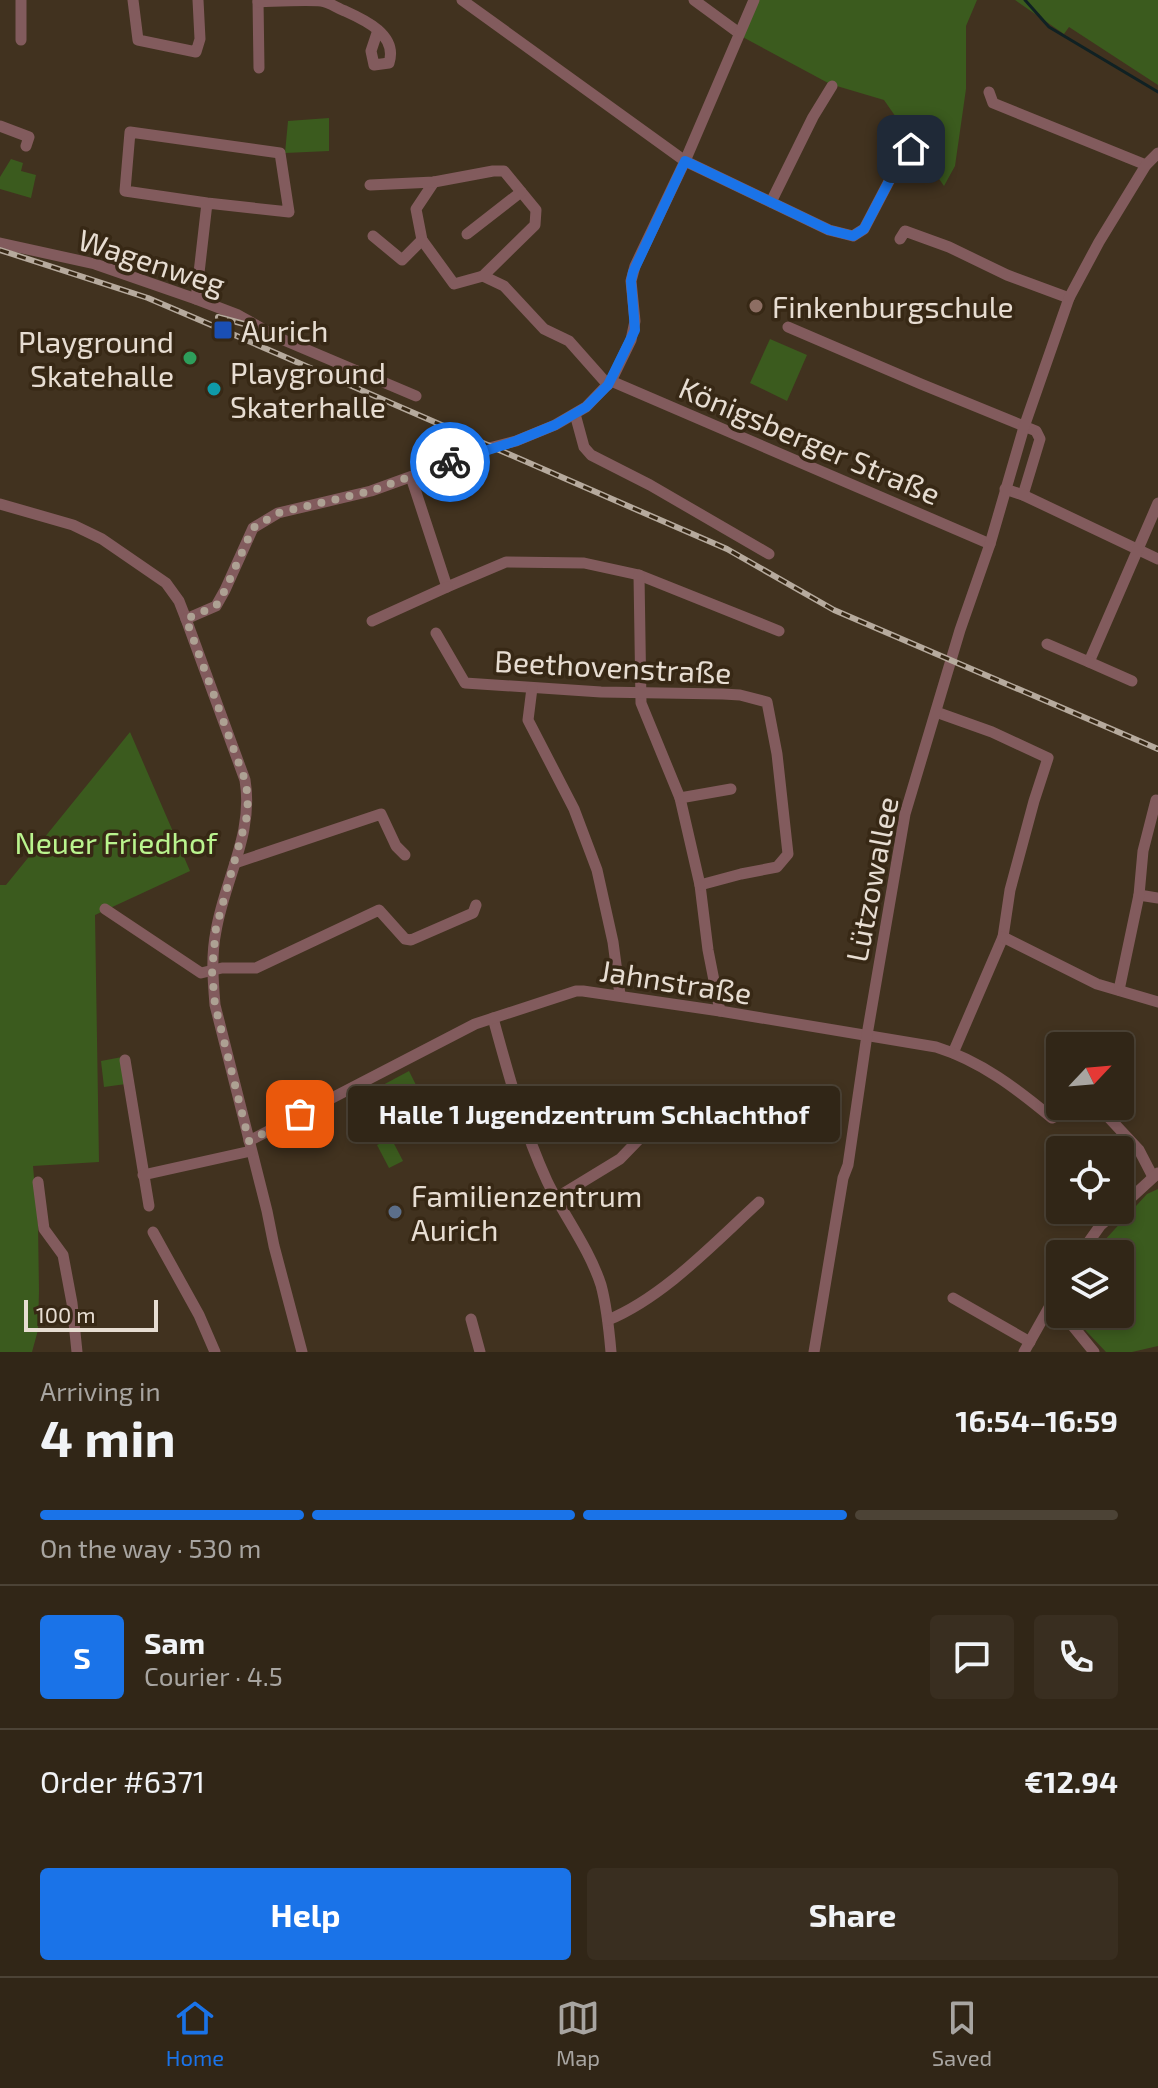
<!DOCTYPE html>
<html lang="en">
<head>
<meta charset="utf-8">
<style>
  :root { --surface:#312617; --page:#392e20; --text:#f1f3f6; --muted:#a8a5a1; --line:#4c4336; --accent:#1a73e8 }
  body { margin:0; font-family:"Exo 2",sans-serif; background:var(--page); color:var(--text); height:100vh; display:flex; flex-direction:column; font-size:30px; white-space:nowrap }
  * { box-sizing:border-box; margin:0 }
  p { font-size:26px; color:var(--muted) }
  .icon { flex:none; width:44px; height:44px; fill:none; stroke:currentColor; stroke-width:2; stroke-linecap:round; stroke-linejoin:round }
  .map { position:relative; height:1352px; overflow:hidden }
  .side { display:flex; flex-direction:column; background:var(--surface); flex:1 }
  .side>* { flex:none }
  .needle { width:52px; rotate:64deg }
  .controls { position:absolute; left:1046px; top:1032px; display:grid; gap:16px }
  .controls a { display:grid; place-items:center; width:88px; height:88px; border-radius:8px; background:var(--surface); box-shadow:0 4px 12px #0003,0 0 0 2px var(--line); font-size:40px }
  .scale { position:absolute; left:24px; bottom:20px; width:134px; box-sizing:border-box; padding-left:8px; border:4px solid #e7ddd2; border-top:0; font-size:22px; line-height:28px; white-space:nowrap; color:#e7ddd2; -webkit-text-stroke:6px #372815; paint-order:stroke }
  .pin { position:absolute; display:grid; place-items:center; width:68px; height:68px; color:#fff; margin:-34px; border-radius:16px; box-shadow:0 4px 12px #0006 }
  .courier { position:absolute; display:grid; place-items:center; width:80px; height:80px; margin:-40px; border:6px solid #1a73e8; border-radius:50%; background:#fff; color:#222; box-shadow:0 2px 10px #0007 }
  .bubble { position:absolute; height:56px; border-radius:8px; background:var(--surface); box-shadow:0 4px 12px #0003,0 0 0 2px var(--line); font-size:26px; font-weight:700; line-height:56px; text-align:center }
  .head em { font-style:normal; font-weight:700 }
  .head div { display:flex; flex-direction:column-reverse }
  .head { display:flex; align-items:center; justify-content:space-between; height:136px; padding:0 40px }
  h1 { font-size:52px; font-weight:700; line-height:60px }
  .bar { display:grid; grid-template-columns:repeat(4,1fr); gap:12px 8px; align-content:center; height:96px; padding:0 40px }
  .bar i { height:10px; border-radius:6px; background:var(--line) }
  .bar .on { background:var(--accent) }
  .bar p { grid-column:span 4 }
  .line { display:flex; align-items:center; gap:20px; padding:0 40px; border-top:2px solid var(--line) }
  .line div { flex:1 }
  .round { display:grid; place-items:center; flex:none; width:84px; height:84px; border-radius:8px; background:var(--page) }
  .cta { display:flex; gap:16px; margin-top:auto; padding:16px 40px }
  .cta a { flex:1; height:92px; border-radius:8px; background:var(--accent); color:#fff; font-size:32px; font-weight:700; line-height:92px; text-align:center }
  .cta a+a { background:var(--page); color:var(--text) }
  .tabs { display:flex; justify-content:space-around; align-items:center; height:112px; border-top:2px solid var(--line); background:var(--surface); font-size:22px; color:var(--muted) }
  .tabs a { display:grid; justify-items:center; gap:4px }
  .tabs .on { color:var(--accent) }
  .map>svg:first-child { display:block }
  .green { fill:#3b5b1e }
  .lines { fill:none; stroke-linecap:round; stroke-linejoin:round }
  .stream { stroke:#102123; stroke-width:3 }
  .minor { stroke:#825b5d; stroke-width:11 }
  .rail-casing { stroke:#b6aa9d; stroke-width:6 }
  .rail { stroke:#372815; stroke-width:3; stroke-dasharray:9; stroke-linecap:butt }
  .done { stroke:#ada193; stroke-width:8; stroke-dasharray:0 14.4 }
  .route { stroke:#1a73e8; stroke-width:10 }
  .education-dot { fill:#8d6e63; stroke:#372815; stroke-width:3 }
  .transit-dot { fill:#1a4fb4; stroke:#372815; stroke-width:3 }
  .leisure-dot { fill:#2e9e5b; stroke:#372815; stroke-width:3 }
  .culture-dot { fill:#0f9aa8; stroke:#372815; stroke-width:3 }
  .service-dot { fill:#5c6f8a; stroke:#372815; stroke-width:3 }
  .labels { text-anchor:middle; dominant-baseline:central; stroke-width:7; stroke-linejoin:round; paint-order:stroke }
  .street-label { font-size:30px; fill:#e7ddd2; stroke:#372815 }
  .poi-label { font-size:30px; fill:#e7ddd2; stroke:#372815; text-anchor:start }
  .park-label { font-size:30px; fill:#baf48e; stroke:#372815 }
</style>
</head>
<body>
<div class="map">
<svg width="1158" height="1352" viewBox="0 0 1158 1352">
  <rect width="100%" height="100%" fill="#41321f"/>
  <!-- green -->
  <g class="green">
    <polygon points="757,0 977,0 966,26 966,89 955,166 944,186 884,100 830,84 739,35"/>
    <polygon points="1015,0 1158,0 1158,85 1069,27 1064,34"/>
    <polygon points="329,118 329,151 285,153 288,121"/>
    <polygon points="11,159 23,163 21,171 36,175 31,198 0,189 0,177"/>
    <polygon points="770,339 807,355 787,401 750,383"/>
    <polygon points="130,732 190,871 95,915 99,1162 33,1166 38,1224 39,1291 38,1330 32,1352 0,1352 0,885 6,885"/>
    <polygon points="122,1057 126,1084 104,1087 101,1061"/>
    <polygon points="409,1071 419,1091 407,1098 412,1107 397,1115 381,1086"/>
    <polygon points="391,1138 403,1161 389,1168 377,1145"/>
    <polygon points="1158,1189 1158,1346 1132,1352 1106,1352 1070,1314 1120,1314 1120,1254 1092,1254 1147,1194"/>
  </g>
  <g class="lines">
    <!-- stream -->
    <polyline class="stream" points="1025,0 1049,27 1158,92"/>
    <!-- minor -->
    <g class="minor">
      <polyline points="21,0 21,40"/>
      <polyline points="133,0 138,40 196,52 200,39 198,0"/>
      <polyline points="258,0 259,68"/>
      <polyline points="462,0 685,161 829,230 853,236 864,229 897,166 911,149"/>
      <polyline points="694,0 739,33"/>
      <path d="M258,2C274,1 308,0 321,1C329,2 337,8 345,11C365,20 398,35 389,63L374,65L371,51L378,30"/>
      <polyline points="989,92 993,103 1146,165"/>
      <polyline points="0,126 29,137 26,146"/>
      <polyline points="434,182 416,209 422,240 454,284 483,276"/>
      <polyline points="370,185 434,182 493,171 504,171 536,210 535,225 483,276 504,286 544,329 569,341 608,385"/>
      <polyline points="771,202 813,117 832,86"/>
      <polyline points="467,234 521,192"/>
      <polyline points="373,236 402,260 422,240"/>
      <polyline points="900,239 905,231 949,247 1007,275 1069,298"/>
      <polyline points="0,243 95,264 196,299 238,315 279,338 416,396"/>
      <polyline points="196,299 207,203 289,212 280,153 130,132 125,191 207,203"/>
      <polyline points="788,327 921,384 1036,431 1040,439 1023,495"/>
      <polyline points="611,381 990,544"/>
      <polyline points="575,414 584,447 591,455 650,485 769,554"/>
      <polyline points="411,477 447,587 506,562 584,563 639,575 779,631"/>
      <polyline points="1005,489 1023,495 1158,559"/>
      <path d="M0,504L73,525L102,539L166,583L179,601L186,619L245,780C254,834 225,878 216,931C211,956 213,980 215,1005L267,1211L274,1246L302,1352"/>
      <polyline points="639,575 641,703 680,798 700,885 708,950 720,1011"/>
      <polyline points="186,619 216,606 225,590 253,528 278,513 371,491 493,447 516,441 555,425 586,407 611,381 631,340 635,321 631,281 635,266 685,161 754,0"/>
      <polyline points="372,621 447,587"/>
      <polyline points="436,633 465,683 601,692 723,694 740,695 767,702 777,754 788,854 777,867 741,874 700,885"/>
      <polyline points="1047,644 1089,662 1158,503"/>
      <polyline points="1089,662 1132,681"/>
      <polyline points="532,688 528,720 574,809 597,870 613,942 620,995"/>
      <polyline points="936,712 992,732 1048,758 1034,801 1010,890 1003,937 953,1053"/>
      <polyline points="680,798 731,789"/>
      <polyline points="235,863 381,814 396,846 405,855"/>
      <polyline points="1139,895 1158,898"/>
      <polyline points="105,909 201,973 222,968 256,968 379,910 405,939 411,940 473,913 476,905"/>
      <polyline points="1003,937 1097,984 1158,1002"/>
      <polyline points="1119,990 1139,895 1143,851 1156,800"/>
      <path d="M493,1018C508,1073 523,1129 547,1181C564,1216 589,1248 601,1285C607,1307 609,1329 611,1352"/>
      <polyline points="125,1060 149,1206"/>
      <polyline points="1098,1106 1139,1150 1153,1177"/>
      <path d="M249,1141L475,1024L576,991H583L720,1011L936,1047C981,1061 1017,1089 1052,1118L1058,1115"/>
      <polyline points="143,1175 251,1151"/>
      <polyline points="38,1182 44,1229 63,1255 72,1303 77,1352"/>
      <polyline points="556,1198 620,1159 679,1098"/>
      <polyline points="1120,1208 1158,1173"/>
      <polyline points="153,1232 199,1315 215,1352"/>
      <polyline points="1080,1254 1100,1226 1118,1210"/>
      <polyline points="953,1298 1030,1342"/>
      <polyline points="1063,1314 1094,1352"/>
      <polyline points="471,1319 480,1352"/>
      <path d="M608,1320C664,1297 714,1243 759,1202"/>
      <polyline points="814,1352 843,1178 848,1165 867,1035 905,814 960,630 990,544 1024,427 1069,298 1099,242 1146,165 1158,153"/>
      <polyline points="1024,1352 1060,1288"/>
    </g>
    <!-- rail casing -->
    <g class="rail-casing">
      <g id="rail">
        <polyline points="0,250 148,298 223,330 727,549 834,610 1158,749"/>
        <polyline points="218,317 248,325"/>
      </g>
    </g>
    <!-- rail -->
    <use href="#rail" class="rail"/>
  </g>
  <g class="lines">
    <!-- done -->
    <polyline class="done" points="300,1114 249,1141 215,1005 212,971 216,928 247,816 248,797 245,780 186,619 216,606 225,590 253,528 278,513 371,491 450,462"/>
    <!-- route -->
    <polyline class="route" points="450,462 516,441 555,425 586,407 608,385 635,330 631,281 633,272 685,161 829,230 853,236 864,229 897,166 911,149"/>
  </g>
  <!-- markers -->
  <circle class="education-dot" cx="756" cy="306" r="8"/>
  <rect class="transit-dot" x="213" y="320" width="20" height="20" rx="4"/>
  <circle class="leisure-dot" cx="190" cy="358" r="8"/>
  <circle class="culture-dot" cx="214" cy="389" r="8"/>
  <circle class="service-dot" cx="395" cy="1212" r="8"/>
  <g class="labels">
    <!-- street labels -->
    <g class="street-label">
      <text transform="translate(152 261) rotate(18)">Wagenweg</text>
      <text transform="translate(810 440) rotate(23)">Königsberger Straße</text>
      <text transform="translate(613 666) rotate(3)">Beethovenstraße</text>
      <text transform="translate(871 879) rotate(-79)">Lützowallee</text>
      <text transform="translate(676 981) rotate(9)">Jahnstraße</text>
    </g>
    <!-- poi labels -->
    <g class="poi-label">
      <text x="772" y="306">Finkenburgschule</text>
      <text x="241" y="330">Aurich</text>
      <text x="174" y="341" text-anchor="end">Playground<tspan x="174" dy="34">Skatehalle</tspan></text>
      <text x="230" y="372">Playground<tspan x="230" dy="34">Skaterhalle</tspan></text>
      <text x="411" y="1195">Familienzentrum<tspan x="411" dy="34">Aurich</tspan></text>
    </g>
    <!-- park labels -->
    <g class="park-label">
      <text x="116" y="842">Neuer Friedhof</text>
    </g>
  </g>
</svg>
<div class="controls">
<a><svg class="needle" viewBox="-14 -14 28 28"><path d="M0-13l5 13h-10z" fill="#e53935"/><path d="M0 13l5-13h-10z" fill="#a8a5a1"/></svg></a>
<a><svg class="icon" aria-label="locate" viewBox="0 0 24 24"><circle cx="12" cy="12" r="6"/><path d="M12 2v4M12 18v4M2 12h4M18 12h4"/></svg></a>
<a><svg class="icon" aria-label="layers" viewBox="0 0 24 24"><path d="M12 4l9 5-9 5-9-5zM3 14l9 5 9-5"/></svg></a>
</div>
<div class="scale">100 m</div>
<div class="pin" style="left:300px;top:1114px;background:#ea580c"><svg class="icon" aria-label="bag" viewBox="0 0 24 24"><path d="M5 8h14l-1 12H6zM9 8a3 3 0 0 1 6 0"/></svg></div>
<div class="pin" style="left:911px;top:149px;background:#1f2937"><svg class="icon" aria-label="home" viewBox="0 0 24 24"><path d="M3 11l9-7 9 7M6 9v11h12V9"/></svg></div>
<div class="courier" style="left:450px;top:462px"><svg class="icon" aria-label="bike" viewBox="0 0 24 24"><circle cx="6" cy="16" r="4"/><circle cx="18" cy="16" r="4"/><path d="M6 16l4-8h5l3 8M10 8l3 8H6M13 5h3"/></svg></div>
<div class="bubble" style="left:348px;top:1086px;width:492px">Halle 1 Jugendzentrum Schlachthof</div>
</div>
<section class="side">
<div class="head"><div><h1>4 min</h1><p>Arriving in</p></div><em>16:54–16:59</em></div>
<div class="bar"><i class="on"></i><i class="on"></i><i class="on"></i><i></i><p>On the way · 530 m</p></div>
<div class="line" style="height:144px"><b class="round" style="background:var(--accent);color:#fff">S</b><div><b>Sam</b><p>Courier · 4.5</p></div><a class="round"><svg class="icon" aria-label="chat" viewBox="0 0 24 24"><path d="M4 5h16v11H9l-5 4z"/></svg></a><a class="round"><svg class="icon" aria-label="phone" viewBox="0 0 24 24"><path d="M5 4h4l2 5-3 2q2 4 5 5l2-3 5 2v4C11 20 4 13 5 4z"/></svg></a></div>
<div class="line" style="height:104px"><div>Order #6371</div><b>€12.94</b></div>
<div class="cta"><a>Help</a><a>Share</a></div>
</section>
<nav class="tabs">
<a class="on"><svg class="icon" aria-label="home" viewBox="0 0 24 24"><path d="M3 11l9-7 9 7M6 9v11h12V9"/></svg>Home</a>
<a><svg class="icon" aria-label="map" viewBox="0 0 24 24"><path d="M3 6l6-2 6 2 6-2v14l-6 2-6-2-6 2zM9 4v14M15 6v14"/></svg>Map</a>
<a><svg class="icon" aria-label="saved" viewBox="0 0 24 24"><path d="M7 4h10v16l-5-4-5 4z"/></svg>Saved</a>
</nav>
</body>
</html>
